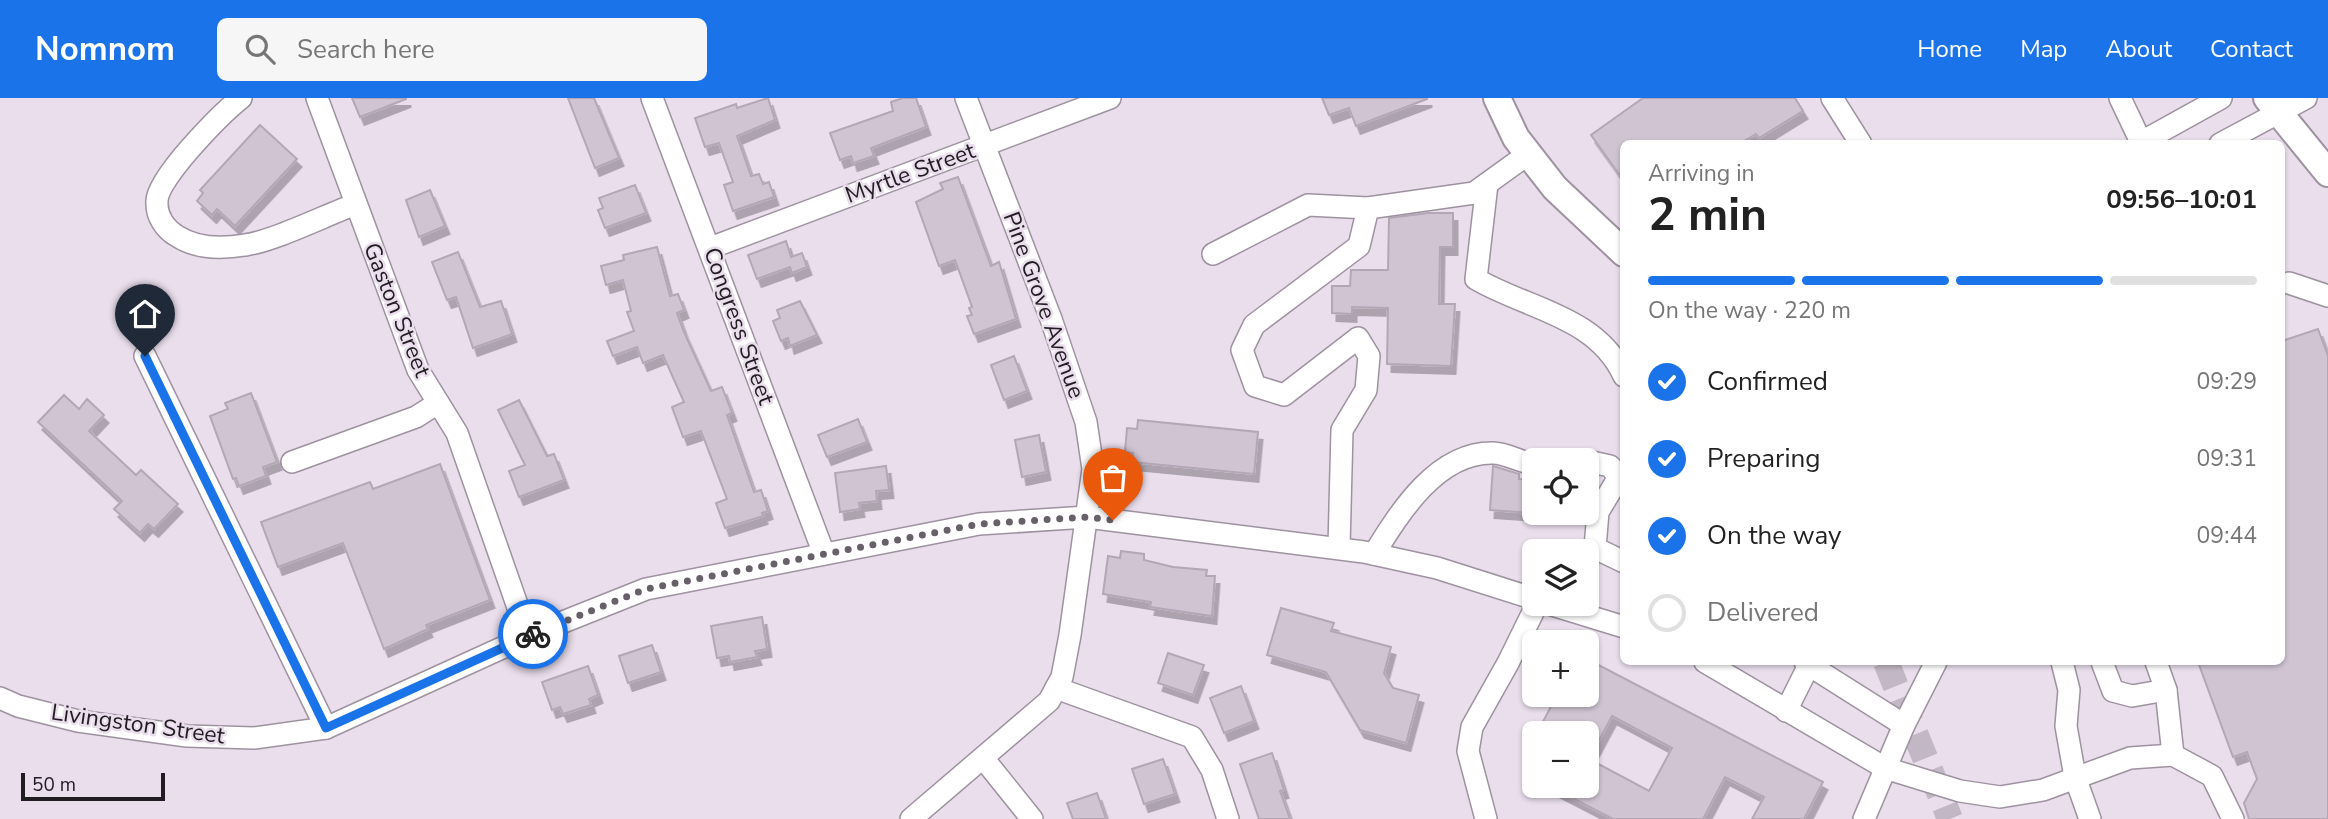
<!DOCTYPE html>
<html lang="en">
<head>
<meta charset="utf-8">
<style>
  :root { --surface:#fff; --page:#f6f6f6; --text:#222; --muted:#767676; --line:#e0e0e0; --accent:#1a73e8 }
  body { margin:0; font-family:"Nunito Sans",sans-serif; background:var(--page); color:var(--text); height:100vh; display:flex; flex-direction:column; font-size:26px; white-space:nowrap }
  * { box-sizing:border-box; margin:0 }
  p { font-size:23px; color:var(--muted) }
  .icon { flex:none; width:38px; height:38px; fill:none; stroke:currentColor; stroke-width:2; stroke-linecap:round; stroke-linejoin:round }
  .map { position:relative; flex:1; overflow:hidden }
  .drawer { position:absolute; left:1620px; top:42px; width:665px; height:525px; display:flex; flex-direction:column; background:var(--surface); border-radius:10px; box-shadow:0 2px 5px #0004 }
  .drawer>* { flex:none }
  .buttons { position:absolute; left:1522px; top:350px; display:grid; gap:14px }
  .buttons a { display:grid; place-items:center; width:77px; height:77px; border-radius:10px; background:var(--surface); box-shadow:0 2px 5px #0004; font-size:35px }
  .scale { position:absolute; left:21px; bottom:18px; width:144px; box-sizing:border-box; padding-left:7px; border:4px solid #201c21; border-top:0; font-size:19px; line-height:24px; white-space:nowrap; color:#201c21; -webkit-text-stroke:5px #eadeed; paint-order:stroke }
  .pin { position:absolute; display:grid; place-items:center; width:60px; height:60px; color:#fff; margin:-72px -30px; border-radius:50% 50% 50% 0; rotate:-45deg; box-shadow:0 0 7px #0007 }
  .pin .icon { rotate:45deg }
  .courier { position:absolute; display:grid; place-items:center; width:70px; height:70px; margin:-35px; border:5px solid #1a73e8; border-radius:50%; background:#fff; color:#222; box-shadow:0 2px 9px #0007 }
  .summary em { font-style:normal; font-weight:700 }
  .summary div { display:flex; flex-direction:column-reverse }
  .summary { display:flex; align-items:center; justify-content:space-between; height:119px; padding:0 28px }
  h1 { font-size:46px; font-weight:700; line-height:52px }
  .bar { display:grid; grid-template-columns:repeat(4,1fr); gap:10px 7px; align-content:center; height:84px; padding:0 28px }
  .bar i { height:9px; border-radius:5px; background:var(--line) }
  .bar .active { background:var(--accent) }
  .bar p { grid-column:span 4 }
  ol { padding:0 28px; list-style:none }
  li { display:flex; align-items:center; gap:21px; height:77px }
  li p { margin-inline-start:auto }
  li .icon { padding:7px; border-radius:50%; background:var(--accent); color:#fff; stroke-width:4 }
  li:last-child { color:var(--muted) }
  li i { width:38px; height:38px; border:4px solid var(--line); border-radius:50% }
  header { display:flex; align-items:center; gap:42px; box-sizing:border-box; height:98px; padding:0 35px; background:var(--accent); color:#fff }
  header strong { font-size:33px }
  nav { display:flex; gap:38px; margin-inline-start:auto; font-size:24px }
  .search { width:490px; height:63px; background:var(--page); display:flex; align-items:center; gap:18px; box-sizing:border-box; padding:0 24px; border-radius:10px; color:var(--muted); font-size:26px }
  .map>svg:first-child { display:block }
  .building { fill:#d0c4d3; stroke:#b3a7b6; stroke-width:2; fill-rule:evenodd; filter:url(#shadow) }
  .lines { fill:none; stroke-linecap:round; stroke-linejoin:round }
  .major-tunnel { stroke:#c2b7c4; stroke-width:26; stroke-dasharray:26 13; stroke-linecap:butt }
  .minor-casing { stroke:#9e92a0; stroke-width:24 }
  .major-casing { stroke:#9e92a0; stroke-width:30 }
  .minor { stroke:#fff; stroke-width:21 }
  .major { stroke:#fff; stroke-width:26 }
  .done { stroke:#676068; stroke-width:7; stroke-dasharray:0 12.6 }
  .route { stroke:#1a73e8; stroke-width:9 }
  .labels { text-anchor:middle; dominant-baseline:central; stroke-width:5; stroke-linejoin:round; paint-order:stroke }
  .street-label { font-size:23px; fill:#201c21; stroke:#eadeed }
</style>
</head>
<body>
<header>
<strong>Nomnom</strong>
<div class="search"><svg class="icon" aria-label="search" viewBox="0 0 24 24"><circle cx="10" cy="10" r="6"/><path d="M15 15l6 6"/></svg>Search here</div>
<nav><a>Home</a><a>Map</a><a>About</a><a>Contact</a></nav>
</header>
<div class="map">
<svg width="2328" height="721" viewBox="0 0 2328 721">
  <defs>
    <filter id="shadow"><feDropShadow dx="4.5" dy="8" stdDeviation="0" flood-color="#0004"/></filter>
  </defs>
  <rect width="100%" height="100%" fill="#eadeed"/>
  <!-- building -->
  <g class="building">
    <polygon points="352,0 406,0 406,1 360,19"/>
    <polygon points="568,0 594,0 619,60 595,70"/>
    <polygon points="768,0 775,22 737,38 751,78 759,76 763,86 769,84 774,99 733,113 724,87 733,84 719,45 705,49 695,20 736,6 737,10"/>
    <polygon points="903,0 916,0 926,29 871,50 874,58 853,65 851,58 840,62 830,35 893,13 891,4"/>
    <polygon points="1322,0 1427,0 1427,1 1356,28 1349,10 1329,17"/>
    <polygon points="1643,0 1795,0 1803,13 1759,40 1756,36 1739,46 1624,46 1624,83 1591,37"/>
    <polygon points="260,27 297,61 235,128 217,111 212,117 197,103 203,95 200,92"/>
    <polygon points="958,79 991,168 999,164 1016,221 974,236 967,218 972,217 969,210 972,209 955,162 939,168 916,104 943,91 940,85"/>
    <polygon points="635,87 646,115 605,130 598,112 603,110 599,100"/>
    <polygon points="430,92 445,128 419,139 406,102"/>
    <polygon points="1428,115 1453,115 1453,149 1440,149 1439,206 1455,206 1451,268 1387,266 1388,210 1352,209 1352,216 1332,215 1332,188 1350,188 1351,172 1388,172 1389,120"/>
    <polygon points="786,143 791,159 802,155 807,169 792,175 790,169 757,181 748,157"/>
    <polygon points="657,149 670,198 678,196 684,212 677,215 684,234 711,293 722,289 732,315 727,317 754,394 761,392 768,413 762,415 763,418 725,430 716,405 727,401 701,333 683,339 672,309 684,304 663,257 643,265 637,249 613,258 607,243 634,233 627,214 631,213 623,182 606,187 601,168 624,162 623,157"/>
    <polygon points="458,154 480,209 501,203 512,236 473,250 456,199 447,202 432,164"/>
    <polygon points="800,203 817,237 790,248 788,240 781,243 773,223 780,220 777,212"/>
    <polygon points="2318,231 2328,258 2328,721 2249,721 2244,705 2257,681 2247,654 2233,659 2198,564 2282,564 2282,243"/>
    <polygon points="1014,258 1027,293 1004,302 991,267"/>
    <polygon points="251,295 277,364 263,369 266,378 239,388 236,380 233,381 210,318 228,311 225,305"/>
    <polygon points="64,297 79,311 87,301 104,317 89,333 136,377 141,372 178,406 154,431 148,426 140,435 114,411 122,403 38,324"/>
    <polygon points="519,302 547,358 554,356 564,382 519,399 509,373 525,367 498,312"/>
    <polygon points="858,321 867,344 827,359 818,337"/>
    <polygon points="1138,322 1258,334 1254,376 1132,364 1133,355 1125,354 1127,330 1137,331"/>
    <polygon points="1039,337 1046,374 1022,379 1015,342"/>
    <polygon points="440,366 490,502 426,527 428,531 384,551 343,445 278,469 261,424 370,384 373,391"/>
    <polygon points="886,368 889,392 876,393 877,403 859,405 860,411 840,414 835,375"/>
    <polygon points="1493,368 1519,376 1519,381 1535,382 1535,415 1490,412"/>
    <polygon points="1121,453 1144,456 1144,462 1173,469 1207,472 1206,478 1215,478 1212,518 1150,509 1151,504 1103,496 1108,458 1120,460"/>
    <polygon points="1281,510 1334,525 1331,533 1391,549 1384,575 1393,590 1419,597 1406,645 1360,632 1326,574 1267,557"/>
    <polygon points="762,519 767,551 755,553 757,559 730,564 729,558 717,560 711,528"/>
    <polygon points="652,547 661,574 628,585 619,558"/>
    <polygon points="1168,555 1204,567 1193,597 1158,585"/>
    <path d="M1587,561L1823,684L1804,721H1752L1764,699L1725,679L1703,721H1613L1549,688H1587V635H1537L1557,597H1587ZM1612,618L1672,650L1649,693L1589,661Z"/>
    <polygon points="588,568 598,597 589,601 591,607 563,616 560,609 552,612 542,584"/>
    <polygon points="1241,588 1254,623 1224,635 1210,600"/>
    <polygon points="1272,655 1284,692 1280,693 1290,721 1259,721 1240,666"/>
    <polygon points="1163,661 1175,696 1144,706 1132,671"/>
    <polygon points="1097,695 1106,721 1073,721 1067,705"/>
  </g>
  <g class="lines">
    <!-- major-tunnel -->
    <polyline class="major-tunnel" points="1886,564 1950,721"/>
    <!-- minor casing -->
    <g class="minor-casing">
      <g id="minor">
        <path d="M241,0C222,15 157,80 157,103C156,118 165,131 177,138C197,151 222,151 245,147C274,143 326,117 356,106"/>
        <polyline points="317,0 418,272 457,335 528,538"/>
        <polyline points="652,0 824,456"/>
        <polyline points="1832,0 1861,46"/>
        <polyline points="2120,0 2141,44"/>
        <polyline points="2138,46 2221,0"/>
        <polyline points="2220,46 2306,0"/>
        <path d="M1487,86L1476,181C1527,211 1597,218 1624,278"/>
        <polyline points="710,150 1110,0"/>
        <polyline points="1213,156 1308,107 1368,110 1474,95 1528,56"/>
        <polyline points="2289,185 2328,198"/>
        <polyline points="145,258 326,630"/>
        <polyline points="1587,363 1610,368 1619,379 1598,414 1595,450 1624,464"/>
        <polyline points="292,364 416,319 438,305"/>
        <polyline points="1339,449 1342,332 1366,292 1369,258 1358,240 1284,297 1255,288 1242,252 1254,227 1359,148 1368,110"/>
        <path d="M1374,456C1400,414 1437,354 1493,355C1507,355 1521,365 1535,366"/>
        <polyline points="1549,506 1624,529"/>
        <polyline points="1705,564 1885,670 1960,693 2000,699 2043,692 2130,660 2173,657 2212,678 2233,721"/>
        <polyline points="2062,564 2069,592 2066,628 2075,679 2090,721"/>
        <polyline points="2102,564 2113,593 2132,598 2166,592"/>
        <polyline points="2156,564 2166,592 2173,657"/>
        <polyline points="1809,567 1904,627"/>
        <polyline points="1056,590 1192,639 1212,672 1228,721"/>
        <polyline points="0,600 18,608 78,623 187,638 254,640 326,630 528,538 646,491 979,426 1087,419 1364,454 1437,470 1535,501"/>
        <polyline points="1786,613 1809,567 1805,564"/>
        <polyline points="983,660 1032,721"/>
        <polyline points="911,721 1049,603 1062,579 1070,537 1093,371 1086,324 1051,221 966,0"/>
        <polyline points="1486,721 1468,653 1472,629 1508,565 1537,506"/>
        <polyline points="1864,721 1904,627 1936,564"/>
      </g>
    </g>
    <!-- major casing -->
    <g class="major-casing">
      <g id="major">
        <polyline points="1497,0 1516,40 1555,90 1624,155"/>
        <polyline points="2267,0 2328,75"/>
      </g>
    </g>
    <!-- minor -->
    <use href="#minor" class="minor"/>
    <!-- major -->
    <use href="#major" class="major"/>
  </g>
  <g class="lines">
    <!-- done -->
    <polyline class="done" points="533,536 646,491 979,426 1087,419 1113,422"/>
    <!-- route -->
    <polyline class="route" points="145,258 326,630 533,536"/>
  </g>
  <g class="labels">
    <!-- street labels -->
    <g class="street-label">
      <text transform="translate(910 75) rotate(-20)">Myrtle Street</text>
      <text transform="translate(1044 207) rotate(70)">Pine Grove Avenue</text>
      <text transform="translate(397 212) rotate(68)">Gaston Street</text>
      <text transform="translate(739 228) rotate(70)">Congress Street</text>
      <text transform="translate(138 626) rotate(8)">Livingston Street</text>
    </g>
  </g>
</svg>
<div class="buttons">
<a><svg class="icon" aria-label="locate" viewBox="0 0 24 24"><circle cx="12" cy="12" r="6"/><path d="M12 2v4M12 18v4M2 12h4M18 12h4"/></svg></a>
<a><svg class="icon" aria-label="layers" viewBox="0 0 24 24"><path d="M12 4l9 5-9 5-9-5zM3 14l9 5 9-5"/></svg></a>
<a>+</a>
<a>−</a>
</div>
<div class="scale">50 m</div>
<div class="pin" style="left:1113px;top:422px;background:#ea580c"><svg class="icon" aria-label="bag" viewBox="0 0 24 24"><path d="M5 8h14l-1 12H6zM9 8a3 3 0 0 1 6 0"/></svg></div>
<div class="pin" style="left:145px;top:258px;background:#1f2937"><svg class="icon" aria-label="home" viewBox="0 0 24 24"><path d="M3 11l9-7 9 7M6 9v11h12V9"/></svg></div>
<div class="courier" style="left:533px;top:536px"><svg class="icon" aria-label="bike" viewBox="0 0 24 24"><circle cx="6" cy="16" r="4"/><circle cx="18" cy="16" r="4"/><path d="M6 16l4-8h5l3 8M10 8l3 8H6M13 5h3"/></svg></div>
<section class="drawer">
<div class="summary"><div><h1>2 min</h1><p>Arriving in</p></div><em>09:56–10:01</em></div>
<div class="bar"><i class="active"></i><i class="active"></i><i class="active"></i><i></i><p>On the way · 220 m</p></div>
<ol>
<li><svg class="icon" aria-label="check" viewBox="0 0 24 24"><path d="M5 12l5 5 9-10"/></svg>Confirmed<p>09:29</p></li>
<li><svg class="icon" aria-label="check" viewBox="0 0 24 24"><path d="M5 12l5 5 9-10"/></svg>Preparing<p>09:31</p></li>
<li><svg class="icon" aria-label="check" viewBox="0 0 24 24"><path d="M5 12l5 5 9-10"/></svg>On the way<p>09:44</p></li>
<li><i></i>Delivered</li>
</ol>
</section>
</div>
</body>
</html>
